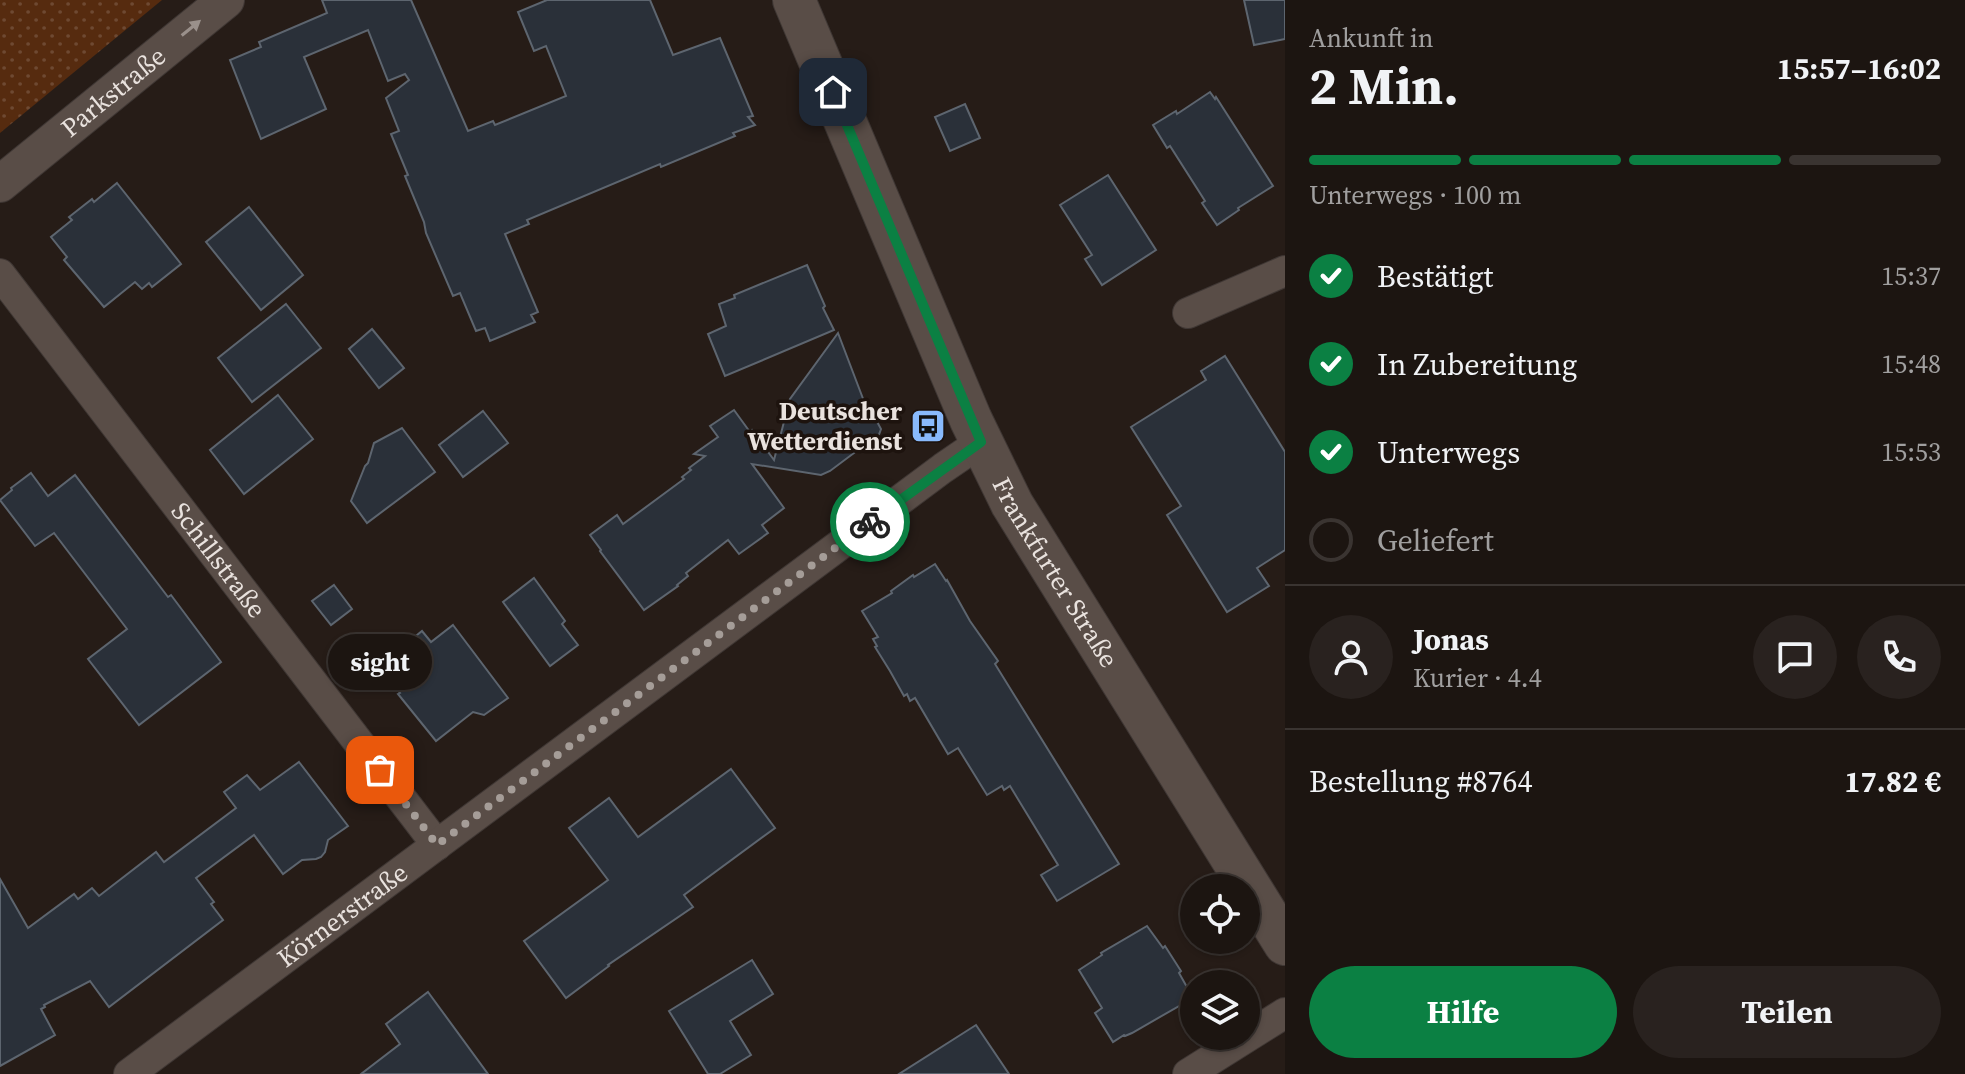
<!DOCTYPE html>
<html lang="de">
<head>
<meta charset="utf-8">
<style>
  :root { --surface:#1c1511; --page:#29221f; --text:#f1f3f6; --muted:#a09f9f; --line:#3a3431; --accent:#0b8043 }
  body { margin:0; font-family:"Source Serif 4",serif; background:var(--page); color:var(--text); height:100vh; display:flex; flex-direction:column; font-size:30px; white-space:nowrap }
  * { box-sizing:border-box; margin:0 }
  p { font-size:26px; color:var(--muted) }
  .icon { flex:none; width:44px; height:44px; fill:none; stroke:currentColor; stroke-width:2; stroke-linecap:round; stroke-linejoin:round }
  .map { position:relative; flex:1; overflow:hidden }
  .side { display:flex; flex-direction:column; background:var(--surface); width:680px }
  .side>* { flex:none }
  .controls { position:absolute; left:1180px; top:874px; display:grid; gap:16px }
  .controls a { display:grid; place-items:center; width:80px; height:80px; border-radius:50%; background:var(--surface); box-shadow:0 2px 6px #0004,0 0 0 2px var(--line); font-size:40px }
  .pin { position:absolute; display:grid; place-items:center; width:68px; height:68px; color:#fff; margin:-34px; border-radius:16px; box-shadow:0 4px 12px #0006 }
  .courier { position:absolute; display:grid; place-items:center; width:80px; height:80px; margin:-40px; border:6px solid #0b8043; border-radius:50%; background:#fff; color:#222; box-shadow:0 2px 10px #0007 }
  .bubble { position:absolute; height:56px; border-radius:28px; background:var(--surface); box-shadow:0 2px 6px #0004,0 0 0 2px var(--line); font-size:26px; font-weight:700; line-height:56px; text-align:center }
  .headline em { font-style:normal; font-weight:700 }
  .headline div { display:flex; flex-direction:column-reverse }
  .headline { display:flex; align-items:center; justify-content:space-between; height:136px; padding:0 24px }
  h1 { font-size:52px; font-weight:700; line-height:60px }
  .bar { display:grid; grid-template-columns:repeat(4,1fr); gap:12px 8px; align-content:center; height:96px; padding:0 24px }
  .bar i { height:10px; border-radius:6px; background:var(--line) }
  .bar .on { background:var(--accent) }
  .bar p { grid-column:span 4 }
  .line { display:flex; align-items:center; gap:20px; padding:0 24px; border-top:2px solid var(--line) }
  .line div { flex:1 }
  .round { display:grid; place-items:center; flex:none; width:84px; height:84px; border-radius:42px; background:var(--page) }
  ol { padding:0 24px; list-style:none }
  li { display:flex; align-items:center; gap:24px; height:88px }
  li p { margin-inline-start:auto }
  li .icon { padding:8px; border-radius:50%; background:var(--accent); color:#fff; stroke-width:4 }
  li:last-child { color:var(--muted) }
  li i { width:44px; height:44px; border:4px solid var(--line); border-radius:50% }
  .button { display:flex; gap:16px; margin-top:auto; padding:16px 24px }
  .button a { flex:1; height:92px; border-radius:48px; background:var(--accent); color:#fff; font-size:32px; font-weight:700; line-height:92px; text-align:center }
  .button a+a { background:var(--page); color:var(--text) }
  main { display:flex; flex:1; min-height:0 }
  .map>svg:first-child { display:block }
  .grass { fill:url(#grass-dots) }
  .building { fill:#2a3039; stroke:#5d656f; stroke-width:2 }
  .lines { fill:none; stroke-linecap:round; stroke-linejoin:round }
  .minor-casing { stroke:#3f3734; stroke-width:32 }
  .tertiary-casing { stroke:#3f3734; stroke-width:38 }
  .secondary-casing { stroke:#3f3734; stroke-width:44 }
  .minor { stroke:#594d47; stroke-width:30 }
  .tertiary { stroke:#594d47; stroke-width:36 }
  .secondary { stroke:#594d47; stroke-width:42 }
  .oneway { fill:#9a908b }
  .done { stroke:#a59d98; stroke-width:8; stroke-dasharray:0 14.4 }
  .route { stroke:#0b8043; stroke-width:10 }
  .labels { text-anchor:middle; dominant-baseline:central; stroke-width:7; stroke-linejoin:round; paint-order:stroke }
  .street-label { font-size:26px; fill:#e9e2de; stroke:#1d130e }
  .poi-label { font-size:26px; font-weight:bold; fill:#e9e2de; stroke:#1d130e; text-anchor:end }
</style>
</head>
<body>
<main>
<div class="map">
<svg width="1285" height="1074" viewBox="0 0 1285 1074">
  <defs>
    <pattern id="grass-dots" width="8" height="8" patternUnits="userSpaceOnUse" patternTransform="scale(2)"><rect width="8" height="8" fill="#562b0f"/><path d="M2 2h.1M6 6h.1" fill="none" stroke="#6e4932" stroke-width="1.8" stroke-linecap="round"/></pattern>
  </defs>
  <rect width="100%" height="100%" fill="#261c17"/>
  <!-- grass -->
  <polygon class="grass" points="0,0 162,0 0,133"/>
  <!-- building -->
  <g class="building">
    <polygon points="322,0 411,0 468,131 493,121 495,125 566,96 546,46 534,51 518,12 547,0 650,0 673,55 720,38 753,116 748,117 755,125 733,133 735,136 661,167 660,164 527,220 529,224 505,234 538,312 531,315 535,322 490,341 485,328 476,331 460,293 453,296 426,233 424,222 405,176 408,175 391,134 399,131 386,98 409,80 405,74 388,81 368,30 304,57 326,109 261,139 230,60 261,47 259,42 327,13"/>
    <polygon points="1244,0 1285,0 1285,39 1254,45"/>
    <polygon points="1210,92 1215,99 1216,97 1273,186 1238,208 1239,210 1217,225 1202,203 1205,201 1170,146 1167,148 1153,125 1176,111 1177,114"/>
    <polygon points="965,104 980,138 950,151 935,117"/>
    <polygon points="1108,175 1156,250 1102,285 1085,259 1092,255 1060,205"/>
    <polygon points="117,183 181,264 152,287 149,283 142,289 135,282 104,307 64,260 67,257 51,237 72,220 69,217 92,199 94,202"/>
    <polygon points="249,207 303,275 261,310 206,242"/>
    <polygon points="807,265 825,306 823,308 834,330 725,376 708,334 726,326 719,304 735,298 734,295"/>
    <polygon points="286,304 321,348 252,402 218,358"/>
    <polygon points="372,329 404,368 379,388 349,349"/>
    <polygon points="838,333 870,417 875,418 881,429 877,440 866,447 862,447 830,471 821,475 752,464 784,508 762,525 768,533 739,554 728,540 686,573 688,576 677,585 678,586 644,610 600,551 601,550 590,535 617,515 623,524 684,479 682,477 691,470 689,468 705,456 694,454 718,437 710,426 734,410 750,432 752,430 774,460 790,399"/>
    <polygon points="1225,356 1285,452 1285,550 1257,568 1269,586 1227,612 1167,515 1181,506 1131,427 1206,380 1201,371"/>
    <polygon points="278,395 313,439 244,494 210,450"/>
    <polygon points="483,411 508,443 463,477 439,445"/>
    <polygon points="402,428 435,472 367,523 351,501 365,466 368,463 374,443"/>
    <polygon points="31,473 48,496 75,475 168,597 171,595 221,662 139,725 88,659 127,629 54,533 35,546 0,500 12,490 11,488"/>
    <polygon points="935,564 946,581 947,580 970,621 998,661 995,664 1119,864 1057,901 1041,875 1058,865 1010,786 1004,790 1002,786 987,795 958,748 948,754 915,698 910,701 907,694 904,696 890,671 875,647 877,646 873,639 878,637 862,611 892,593 891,591 913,575 914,577"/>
    <polygon points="534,578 565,621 562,624 578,645 550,666 503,602"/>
    <polygon points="334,585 352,609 331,625 312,601"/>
    <polygon points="453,625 508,698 484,715 473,712 436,741 398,694 400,693 387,675 408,659 404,655 406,644 422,631 431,642"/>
    <polygon points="299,762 348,826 328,840 325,852 321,857 316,859 302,860 283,874 254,835 196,878 214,902 211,904 223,920 109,1007 90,981 44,1005 45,1007 41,1009 55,1035 0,1066 0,879 28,928 74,894 78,899 92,888 99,896 156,852 164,862 236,808 224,792 247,775 260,790"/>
    <polygon points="731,769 775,828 684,895 693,907 608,965 609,966 566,998 524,941 608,880 569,828 609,798 638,837"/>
    <polygon points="1147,926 1163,948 1165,946 1181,971 1179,973 1192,996 1185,1001 1186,1002 1132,1033 1125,1036 1124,1035 1113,1042 1095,1013 1102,1008 1079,970 1102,955 1101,953"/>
    <polygon points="752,960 773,994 730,1021 751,1055 720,1074 708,1074 669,1011"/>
    <polygon points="428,992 488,1074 361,1074 400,1044 386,1024"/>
    <polygon points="976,1025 1009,1074 899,1074"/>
  </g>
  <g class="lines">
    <!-- minor casing -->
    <g class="minor-casing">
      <g id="minor">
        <path id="s1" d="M0,274L437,845"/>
        <polyline points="1188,313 1285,271"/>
        <path id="s2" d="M129,1074L943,468L981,442"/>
        <polyline points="1188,1074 1285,1013"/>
      </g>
    </g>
    <!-- tertiary casing -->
    <g class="tertiary-casing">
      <g id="tertiary">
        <path id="s3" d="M0,184L226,0"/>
      </g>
    </g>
    <!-- secondary casing -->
    <g class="secondary-casing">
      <g id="secondary">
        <path id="s4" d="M794,0L971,420L1012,504L1285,944"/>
      </g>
    </g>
    <!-- minor -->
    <use href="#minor" class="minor"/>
    <!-- tertiary -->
    <use href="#tertiary" class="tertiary"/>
    <!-- secondary -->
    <use href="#secondary" class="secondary"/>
  </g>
  <!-- one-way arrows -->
  <defs><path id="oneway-solid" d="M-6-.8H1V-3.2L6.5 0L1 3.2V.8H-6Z" transform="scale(2)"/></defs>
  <use class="oneway" href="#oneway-solid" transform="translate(191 28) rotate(-39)"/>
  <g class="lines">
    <!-- done -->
    <polyline class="done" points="380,770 437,845 870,522"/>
    <!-- route -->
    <polyline class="route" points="833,92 981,442 870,522"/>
  </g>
  <!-- icons -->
  <defs>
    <g id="bus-square" transform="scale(1.8)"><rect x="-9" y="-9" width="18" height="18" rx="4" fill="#89bafc" stroke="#1d130e"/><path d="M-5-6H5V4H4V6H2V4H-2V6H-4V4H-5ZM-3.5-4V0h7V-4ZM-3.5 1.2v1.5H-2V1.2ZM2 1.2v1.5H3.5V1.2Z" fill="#111"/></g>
  </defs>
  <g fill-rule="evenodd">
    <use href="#bus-square" x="928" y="426"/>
  </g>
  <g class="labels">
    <!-- street labels -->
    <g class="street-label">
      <text stroke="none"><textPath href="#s3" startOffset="146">Parkstraße</textPath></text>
      <text stroke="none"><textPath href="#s1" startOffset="360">Schillstraße</textPath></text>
      <text stroke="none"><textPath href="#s4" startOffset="630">Frankfurter Straße</textPath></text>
      <text stroke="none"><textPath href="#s2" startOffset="266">Körnerstraße</textPath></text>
    </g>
    <!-- poi labels -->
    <g class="poi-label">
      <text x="902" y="411">Deutscher<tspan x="902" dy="30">Wetterdienst</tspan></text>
    </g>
  </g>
</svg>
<div class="controls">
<a><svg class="icon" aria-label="locate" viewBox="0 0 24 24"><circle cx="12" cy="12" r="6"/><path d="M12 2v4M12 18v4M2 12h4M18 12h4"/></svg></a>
<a><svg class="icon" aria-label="layers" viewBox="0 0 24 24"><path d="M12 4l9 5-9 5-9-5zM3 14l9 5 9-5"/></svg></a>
</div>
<div class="pin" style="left:380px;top:770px;background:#ea580c"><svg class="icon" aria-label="bag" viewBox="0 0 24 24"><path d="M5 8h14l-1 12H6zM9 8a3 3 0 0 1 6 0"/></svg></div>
<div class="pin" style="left:833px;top:92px;background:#1f2937"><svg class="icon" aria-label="home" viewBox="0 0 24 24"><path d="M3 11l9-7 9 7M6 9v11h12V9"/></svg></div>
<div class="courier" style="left:870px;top:522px"><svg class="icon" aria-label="bike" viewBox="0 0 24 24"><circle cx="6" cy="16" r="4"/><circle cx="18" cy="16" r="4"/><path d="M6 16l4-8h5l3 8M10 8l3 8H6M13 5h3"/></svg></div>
<div class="bubble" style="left:328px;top:634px;width:104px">sight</div>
</div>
<section class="side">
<div class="headline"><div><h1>2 Min.</h1><p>Ankunft in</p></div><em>15:57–16:02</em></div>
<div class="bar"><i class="on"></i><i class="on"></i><i class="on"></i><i></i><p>Unterwegs · 100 m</p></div>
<ol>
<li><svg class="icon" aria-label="check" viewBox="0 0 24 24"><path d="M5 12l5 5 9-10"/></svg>Bestätigt<p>15:37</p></li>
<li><svg class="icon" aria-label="check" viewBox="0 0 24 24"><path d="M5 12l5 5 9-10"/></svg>In Zubereitung<p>15:48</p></li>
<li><svg class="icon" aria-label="check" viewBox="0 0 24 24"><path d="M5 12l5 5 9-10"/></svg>Unterwegs<p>15:53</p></li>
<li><i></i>Geliefert</li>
</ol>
<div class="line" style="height:144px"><a class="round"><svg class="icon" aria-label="person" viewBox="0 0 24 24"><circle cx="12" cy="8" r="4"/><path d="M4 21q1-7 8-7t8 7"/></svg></a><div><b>Jonas</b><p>Kurier · 4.4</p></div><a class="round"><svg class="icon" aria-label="chat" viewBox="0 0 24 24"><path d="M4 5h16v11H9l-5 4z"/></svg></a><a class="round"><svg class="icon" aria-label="phone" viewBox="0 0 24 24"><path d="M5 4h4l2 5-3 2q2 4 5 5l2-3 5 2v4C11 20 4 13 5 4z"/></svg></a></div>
<div class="line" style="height:104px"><div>Bestellung #8764</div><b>17.82 €</b></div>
<div class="button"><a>Hilfe</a><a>Teilen</a></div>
</section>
</main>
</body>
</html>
